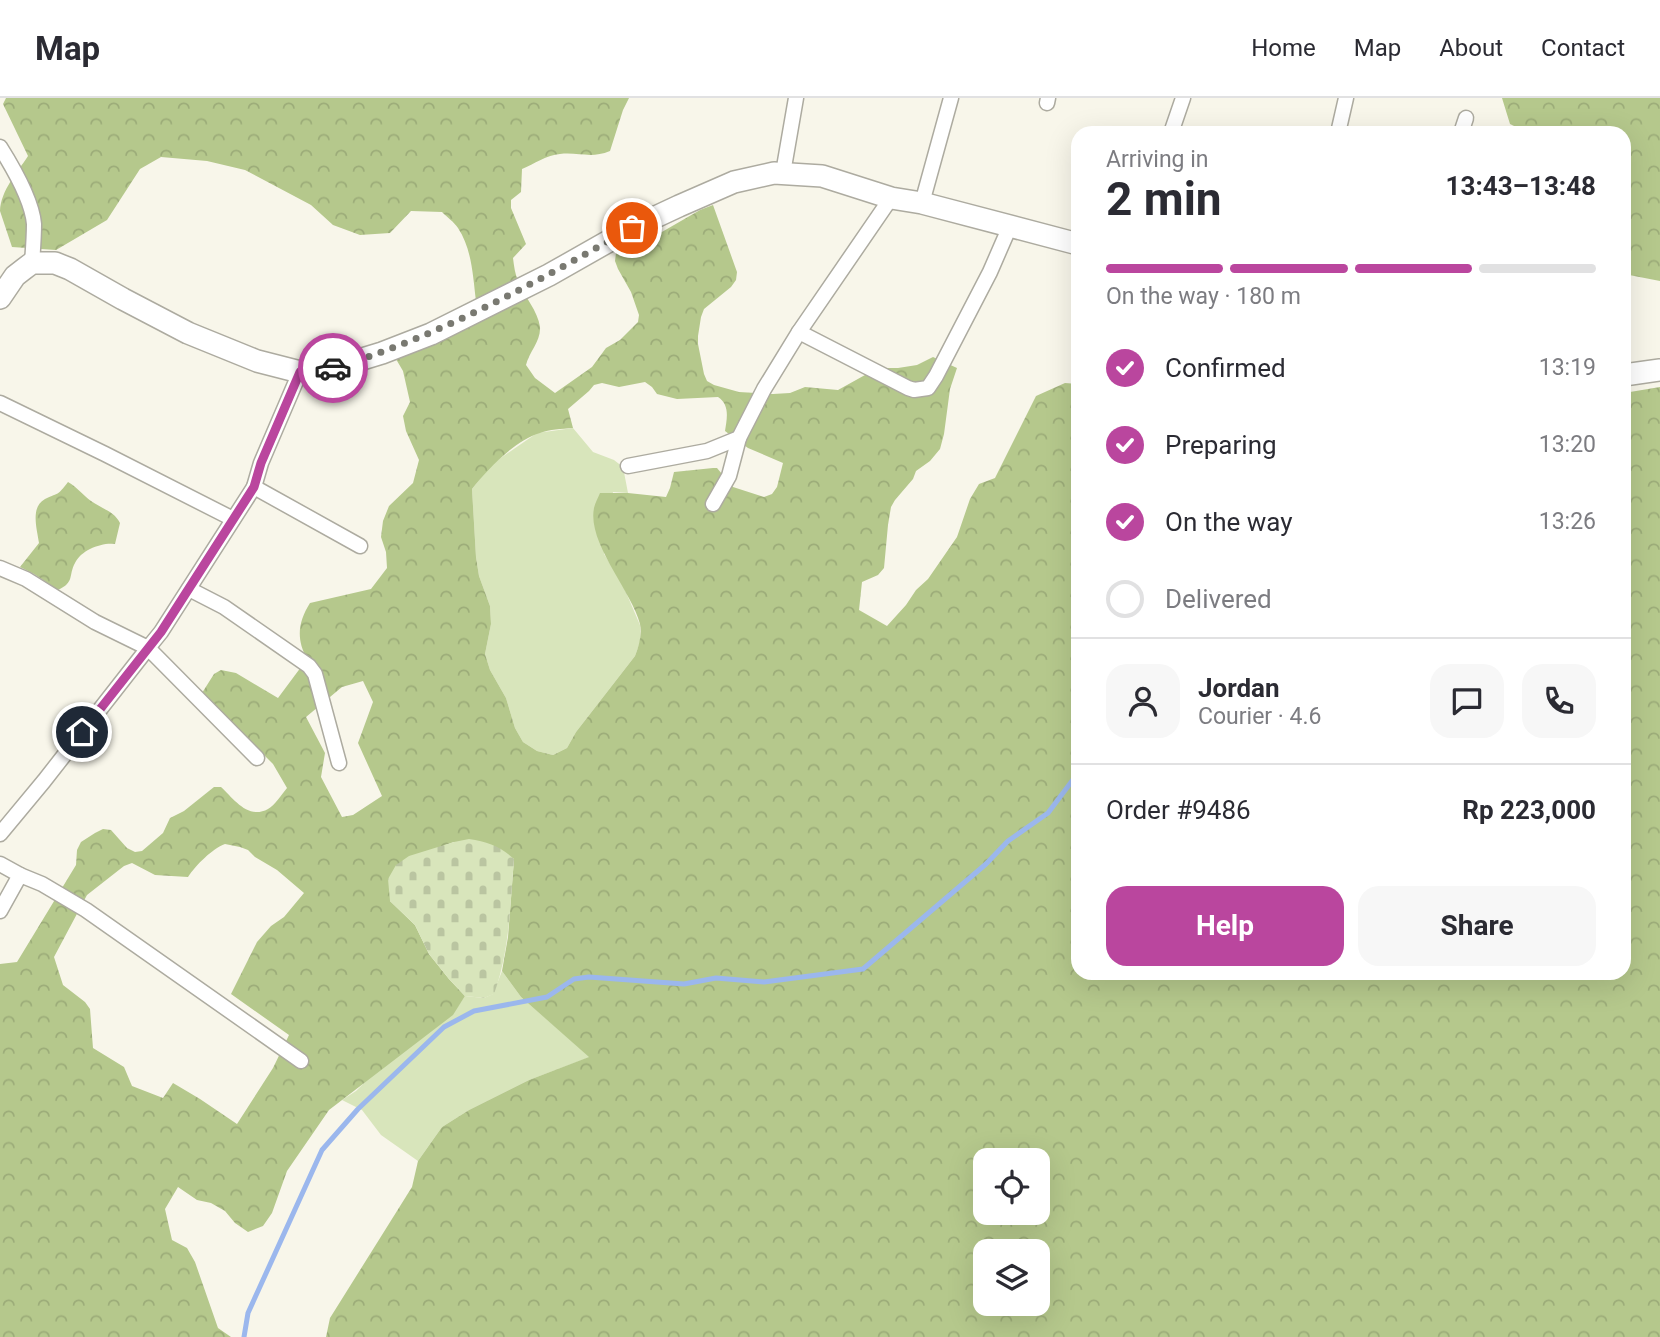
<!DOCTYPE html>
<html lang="en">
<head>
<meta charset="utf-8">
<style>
  :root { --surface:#fff; --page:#f7f7f7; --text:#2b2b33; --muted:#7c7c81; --line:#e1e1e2; --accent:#ba469e }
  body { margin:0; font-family:Roboto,sans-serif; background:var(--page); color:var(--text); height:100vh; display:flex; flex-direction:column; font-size:26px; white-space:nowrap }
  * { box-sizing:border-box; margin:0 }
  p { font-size:23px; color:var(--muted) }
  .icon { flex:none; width:38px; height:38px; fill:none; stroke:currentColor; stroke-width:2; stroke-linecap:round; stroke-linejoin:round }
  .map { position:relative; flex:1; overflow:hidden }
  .drawer { position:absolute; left:1071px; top:28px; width:560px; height:854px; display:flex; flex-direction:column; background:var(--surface); border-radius:21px; box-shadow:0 7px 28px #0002 }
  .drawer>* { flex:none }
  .buttons { position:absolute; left:973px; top:1050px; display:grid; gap:14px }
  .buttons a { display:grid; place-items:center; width:77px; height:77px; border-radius:14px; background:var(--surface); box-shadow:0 7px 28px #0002; font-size:35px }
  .pin { position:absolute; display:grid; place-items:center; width:60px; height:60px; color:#fff; margin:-30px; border:4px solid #fff; border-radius:50%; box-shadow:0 2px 7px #0007 }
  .courier { position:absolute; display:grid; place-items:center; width:70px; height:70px; margin:-35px; border:5px solid #ba469e; border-radius:50%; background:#fff; color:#222; box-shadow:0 2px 9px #0007 }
  .headline em { font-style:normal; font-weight:700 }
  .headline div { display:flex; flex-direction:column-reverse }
  .headline { display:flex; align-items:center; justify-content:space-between; height:119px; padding:0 35px }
  h1 { font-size:46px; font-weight:700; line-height:52px }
  .bar { display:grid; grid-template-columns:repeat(4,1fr); gap:10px 7px; align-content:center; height:84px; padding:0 35px }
  .bar i { height:9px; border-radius:5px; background:var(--line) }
  .bar .current { background:var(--accent) }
  .bar p { grid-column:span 4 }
  .line { display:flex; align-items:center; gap:18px; padding:0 35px; border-top:2px solid var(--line) }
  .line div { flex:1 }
  .round { display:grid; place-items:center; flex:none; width:74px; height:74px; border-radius:21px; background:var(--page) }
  ol { padding:0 35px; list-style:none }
  li { display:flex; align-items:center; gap:21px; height:77px }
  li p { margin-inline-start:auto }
  li .icon { padding:7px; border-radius:50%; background:var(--accent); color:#fff; stroke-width:4 }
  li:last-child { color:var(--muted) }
  li i { width:38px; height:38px; border:4px solid var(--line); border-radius:50% }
  .button { display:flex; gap:14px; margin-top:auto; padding:14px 35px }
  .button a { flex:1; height:80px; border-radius:21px; background:var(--accent); color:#fff; font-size:28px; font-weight:700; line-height:80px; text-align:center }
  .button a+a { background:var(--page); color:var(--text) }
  header { display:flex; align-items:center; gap:42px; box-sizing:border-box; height:98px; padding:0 35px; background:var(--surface); border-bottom:2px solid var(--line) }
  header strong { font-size:33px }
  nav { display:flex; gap:38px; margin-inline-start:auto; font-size:24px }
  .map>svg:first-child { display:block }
  .grass { fill:#d8e5bb }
  .forest { fill:url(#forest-crowns); fill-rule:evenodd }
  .cemetery { fill:url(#cemetery-stones) }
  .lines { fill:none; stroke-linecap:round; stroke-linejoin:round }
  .stream { stroke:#9bb7ed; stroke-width:5 }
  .street-casing { stroke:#adaba0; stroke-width:17 }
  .secondary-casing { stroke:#adaba0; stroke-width:24 }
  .street { stroke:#fff; stroke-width:14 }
  .secondary { stroke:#fff; stroke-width:21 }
  .done { stroke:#797971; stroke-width:7; stroke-dasharray:0 12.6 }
  .route { stroke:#ba469e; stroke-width:9 }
</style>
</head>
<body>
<header>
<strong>Map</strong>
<nav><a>Home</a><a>Map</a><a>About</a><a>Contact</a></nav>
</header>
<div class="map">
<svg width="1660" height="1239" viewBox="0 0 1660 1239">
  <defs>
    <pattern id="forest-crowns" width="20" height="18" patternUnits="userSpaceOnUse" patternTransform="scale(1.75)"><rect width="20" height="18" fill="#b5c88c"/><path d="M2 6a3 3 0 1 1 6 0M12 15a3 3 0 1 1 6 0" fill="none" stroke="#9cac79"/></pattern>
    <pattern id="cemetery-stones" width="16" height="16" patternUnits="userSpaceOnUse" patternTransform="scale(1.75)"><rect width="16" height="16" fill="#d8e5bb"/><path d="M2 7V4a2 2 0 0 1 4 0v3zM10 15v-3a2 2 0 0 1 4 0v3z" fill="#bac5a1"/></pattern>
  </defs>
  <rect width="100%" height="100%" fill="#f8f6ea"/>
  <!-- grass -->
  <g class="grass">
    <polygon points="573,330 593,354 614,362 623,369 628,395 613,394 604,456 622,485 640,527 640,544 635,558 576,634 567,650 553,657 537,653 523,644 515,630 506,600 490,572 485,556 491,526 490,508 479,478 476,459 472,391 492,366 537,335"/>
    <polygon points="502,873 521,899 590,959 529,982 469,1012 442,1029 418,1063 381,1037 362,1012 342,1002 356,993 369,980 452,917 465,898 484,900 493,896"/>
  </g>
  <!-- forest -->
  <g class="forest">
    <path d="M6,0H629L623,12L610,53C591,61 579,54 560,56C547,57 534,66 522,71L521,94L511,102V110L526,146L513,160C514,168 515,176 518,183C524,198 538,213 540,229C541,243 529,254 526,267L535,280L555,295L592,269L606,250L620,242L638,224L639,217L631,194L618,171L615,163L616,155L648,142L700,112L713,107L737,174L736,182L731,189L704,211L701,219L698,238V246L704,276L707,283L714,287L739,294L773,296L790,295L805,289L838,292L874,272L882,270H898L917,267L933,259L957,270L950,291L944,336L940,351L930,363L916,373L913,381L895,402L891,409L888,427L884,470L878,477L862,484L859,512L887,528L906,507L916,492L928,481L957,439L970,401L979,386L995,380L1036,298L1065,285L1078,286V875H1624V295L1660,289V1239H326L330,1220L412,1089L418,1063L442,1029L469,1012L529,982L589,959L521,899L502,873L508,839L514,761L454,744L440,749L390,803L415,827L429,856L449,881L465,898L453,917L329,1012L287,1073L272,1115L263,1128L248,1134L235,1125L225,1113L211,1105L197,1102L178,1089L165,1111L172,1142L187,1150L195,1164L218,1230L231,1239H0V866L17,864L76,767L77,752L81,744L95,735L103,731L111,732L127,750L135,754L142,753L163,735L170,720L184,713L214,689H221C234,701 248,722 268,711C275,707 282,696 287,690L273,666L202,595L214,576L221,572L236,575L278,600L307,561C296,541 298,524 310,505L371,491L387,470L386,454L381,439L383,423L389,408L413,385L419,362L406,333L403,318L410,304L403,273L393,256L430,248L445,240L476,203C473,179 472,151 458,130C454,124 447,119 442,114L411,113L390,135L360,137L333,127L311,107L245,72L207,63L161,59L140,71L107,122L56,152L12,149L0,113C1,92 17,75 28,58L3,6ZM645,284L652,289L657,296L677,301L718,299C730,307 727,320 725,333L748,350L783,365L777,389L772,396L764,399L733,389L717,370H713L674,374L670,390L666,399L628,395H600C598,400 595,405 594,410C587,445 631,492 640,526C642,537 639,548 635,558L576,634L567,650L553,657L537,653L523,644L515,630L506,600L490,572L485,556L491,526L490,508L479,478L476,459L472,391C487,372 515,342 540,335C550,331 561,331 573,330L568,311L589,293L594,287L602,285L619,289ZM363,583L373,604L358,645L382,698L353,717L342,719L321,679L325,655L306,619L342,589ZM225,746L240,749L248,752L255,759L277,772L304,795L284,819L271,828L257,844L231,896L289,937L273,970L237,1026L200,1001L173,985L163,1000L132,988L124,969L93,950L90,911L85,904L63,887L54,859L87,797L124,768L132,765L155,777L188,779C196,767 212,751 225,746ZM985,1062H1038V1115H985ZM985,1153H1038V1206H985Z"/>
    <polygon points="1502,0 1660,0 1660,183 1624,176 1624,35 1528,35 1510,26"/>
    <path d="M68,384C77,389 83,397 91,403C102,411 114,413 120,425L115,446C102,444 81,452 75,465C68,478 75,484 58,492L34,476L20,469L39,445C37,431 30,409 45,401C60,394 57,398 68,384Z"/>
  </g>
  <!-- cemetery -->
  <path class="cemetery" d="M469,741C488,744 500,748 514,761C510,807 510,852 494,896L484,900L465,898L449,881L429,856L415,827L390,803L388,781L396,767L409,758L454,744Z"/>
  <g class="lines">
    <!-- stream -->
    <polyline class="stream" points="244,1239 248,1215 322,1052 358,1011 444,929 474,913 547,899 574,881 589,879 684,886 716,880 764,884 863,871 986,766 1008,743 1048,715 1078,675"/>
    <!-- street casing -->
    <g class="street-casing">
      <g id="street">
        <polyline points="1047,5 1048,0"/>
        <polyline points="1171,35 1183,0"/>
        <polyline points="1338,35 1346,0"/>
        <polyline points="1461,35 1466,20"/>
        <path d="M0,49C12,68 32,103 34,126C34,139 33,152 32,165"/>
        <polyline points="783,75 796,0"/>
        <polyline points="922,105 951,0"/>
        <polyline points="799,234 908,290 914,292 928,290 936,278 990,174 1010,128"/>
        <polyline points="0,305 105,356 233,421"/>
        <polyline points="628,368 707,353 739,340 764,291 799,234 891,100"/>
        <polyline points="254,389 360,448"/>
        <polyline points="713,406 729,378 739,340"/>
        <polyline points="0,470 26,481 95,524 148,550 161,534 254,389 261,365 300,274"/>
        <polyline points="189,491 224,509 309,568 315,576 339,665"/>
        <polyline points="0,736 44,683 148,550 257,660"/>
        <polyline points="0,766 20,777 0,813"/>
        <polyline points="20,777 42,786 86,812 301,963"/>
      </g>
    </g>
    <!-- secondary casing -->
    <g class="secondary-casing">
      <g id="secondary">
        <polyline points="0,200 15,178 24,171 32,165 55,165 70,171 123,201 188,235 257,263 300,274 333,270 382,255 431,236 549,177 632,130 679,108 734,84 774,75 822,78 891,100 922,105 1078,146"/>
        <polyline points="1624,277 1660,272"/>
      </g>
    </g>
    <!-- street -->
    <use href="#street" class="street"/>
    <!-- secondary -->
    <use href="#secondary" class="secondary"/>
  </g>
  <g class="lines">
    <!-- done -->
    <path class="done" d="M333,270C439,239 536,184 632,130"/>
    <!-- route -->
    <polyline class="route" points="82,634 161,534 254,389 261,365 300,274 333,270"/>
  </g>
</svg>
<div class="buttons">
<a><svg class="icon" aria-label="locate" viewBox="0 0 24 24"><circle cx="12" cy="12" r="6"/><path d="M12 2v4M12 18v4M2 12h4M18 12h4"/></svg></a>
<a><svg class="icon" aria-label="layers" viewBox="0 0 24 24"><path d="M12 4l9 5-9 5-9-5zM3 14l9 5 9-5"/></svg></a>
</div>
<div class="pin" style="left:632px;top:130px;background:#ea580c"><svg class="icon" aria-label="bag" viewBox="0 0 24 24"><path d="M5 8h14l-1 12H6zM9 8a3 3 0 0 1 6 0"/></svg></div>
<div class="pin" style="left:82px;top:634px;background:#1f2937"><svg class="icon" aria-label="home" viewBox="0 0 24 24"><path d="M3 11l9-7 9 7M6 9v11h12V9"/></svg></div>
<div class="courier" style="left:333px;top:270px"><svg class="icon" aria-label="car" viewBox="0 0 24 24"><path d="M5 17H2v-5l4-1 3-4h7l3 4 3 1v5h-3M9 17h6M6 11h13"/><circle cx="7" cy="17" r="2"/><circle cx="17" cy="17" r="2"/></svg></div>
<section class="drawer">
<div class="headline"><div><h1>2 min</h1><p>Arriving in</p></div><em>13:43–13:48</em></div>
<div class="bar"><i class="current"></i><i class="current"></i><i class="current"></i><i></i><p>On the way · 180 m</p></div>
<ol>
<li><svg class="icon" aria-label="check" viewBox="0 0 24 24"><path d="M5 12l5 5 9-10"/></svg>Confirmed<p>13:19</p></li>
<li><svg class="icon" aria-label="check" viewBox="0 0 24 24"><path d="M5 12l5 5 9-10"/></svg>Preparing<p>13:20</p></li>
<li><svg class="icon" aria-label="check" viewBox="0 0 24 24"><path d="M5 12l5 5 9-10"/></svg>On the way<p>13:26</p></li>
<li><i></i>Delivered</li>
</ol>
<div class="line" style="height:126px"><a class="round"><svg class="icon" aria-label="person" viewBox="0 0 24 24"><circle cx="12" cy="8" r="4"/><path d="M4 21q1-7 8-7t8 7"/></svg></a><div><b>Jordan</b><p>Courier · 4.6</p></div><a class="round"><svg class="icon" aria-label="chat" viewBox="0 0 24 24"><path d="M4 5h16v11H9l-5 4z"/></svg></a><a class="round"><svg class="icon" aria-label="phone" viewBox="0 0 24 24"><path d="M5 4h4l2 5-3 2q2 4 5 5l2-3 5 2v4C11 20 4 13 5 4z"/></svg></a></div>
<div class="line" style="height:91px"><div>Order #9486</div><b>Rp 223,000</b></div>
<div class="button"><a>Help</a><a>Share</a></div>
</section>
</div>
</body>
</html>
